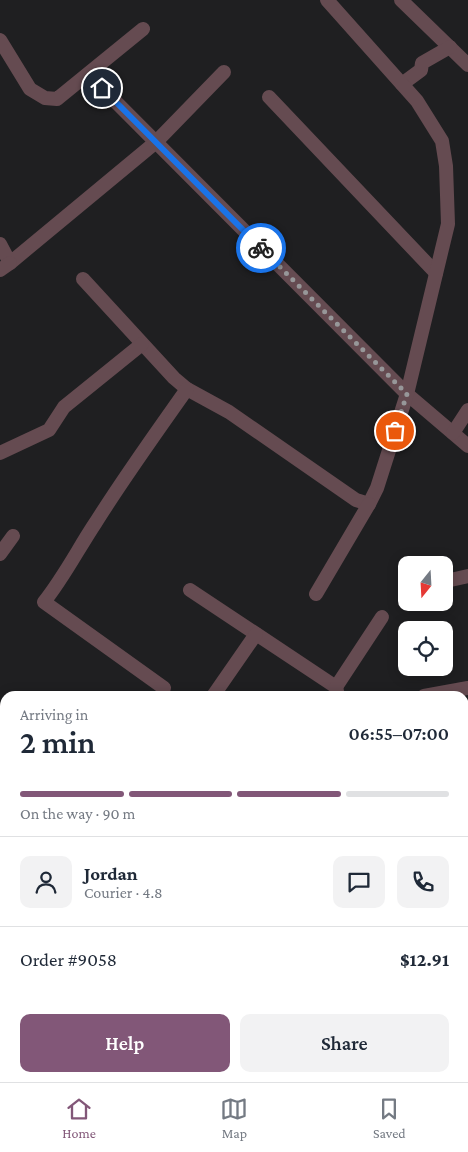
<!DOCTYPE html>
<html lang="en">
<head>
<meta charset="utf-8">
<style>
  :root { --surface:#fff; --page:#f2f2f3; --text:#1f2937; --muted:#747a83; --line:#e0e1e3; --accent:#825778 }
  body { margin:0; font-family:"Crimson Pro",serif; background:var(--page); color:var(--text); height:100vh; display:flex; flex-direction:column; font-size:19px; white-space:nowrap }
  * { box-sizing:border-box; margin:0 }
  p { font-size:16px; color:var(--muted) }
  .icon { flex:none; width:28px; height:28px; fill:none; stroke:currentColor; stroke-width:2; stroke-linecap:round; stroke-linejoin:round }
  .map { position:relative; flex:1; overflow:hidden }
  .sheet { position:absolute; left:0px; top:691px; width:469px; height:391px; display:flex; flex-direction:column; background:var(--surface); border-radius:15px 15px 0 0; box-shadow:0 2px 12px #0003 }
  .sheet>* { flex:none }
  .needle { width:32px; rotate:198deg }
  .controls { position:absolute; left:398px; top:556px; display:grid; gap:10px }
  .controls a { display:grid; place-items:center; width:55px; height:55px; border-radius:10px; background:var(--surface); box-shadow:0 2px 12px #0003; font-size:25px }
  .pin { position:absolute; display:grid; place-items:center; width:42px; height:42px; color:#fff; margin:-21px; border:2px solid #fff; border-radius:50%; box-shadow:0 1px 5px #0007 }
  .courier { position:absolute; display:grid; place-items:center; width:50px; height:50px; margin:-25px; border:4px solid #1a73e8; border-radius:50%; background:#fff; color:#222; box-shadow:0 1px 6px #0007 }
  .overview em { font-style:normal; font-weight:600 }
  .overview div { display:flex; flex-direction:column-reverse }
  .overview { display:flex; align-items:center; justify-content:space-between; height:85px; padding:0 20px }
  h1 { font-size:32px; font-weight:600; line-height:38px }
  .bar { display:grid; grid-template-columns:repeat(4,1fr); gap:8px 5px; align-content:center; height:60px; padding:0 20px }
  .bar i { height:6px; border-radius:4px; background:var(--line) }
  .bar .selected { background:var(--accent) }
  .bar p { grid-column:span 4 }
  .line { display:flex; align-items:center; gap:12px; padding:0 20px; border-top:1px solid var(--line) }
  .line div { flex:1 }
  .round { display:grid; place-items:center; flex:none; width:52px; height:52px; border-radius:10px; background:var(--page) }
  .action { display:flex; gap:10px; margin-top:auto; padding:10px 20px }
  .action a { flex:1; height:58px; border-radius:10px; background:var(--accent); color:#fff; font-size:20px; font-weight:600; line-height:58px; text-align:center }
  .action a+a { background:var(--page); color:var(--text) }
  .tab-bar { display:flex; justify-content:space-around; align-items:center; height:70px; border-top:1px solid var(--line); background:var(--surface); font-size:14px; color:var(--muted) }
  .tab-bar a { display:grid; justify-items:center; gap:2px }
  .tab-bar .selected { color:var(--accent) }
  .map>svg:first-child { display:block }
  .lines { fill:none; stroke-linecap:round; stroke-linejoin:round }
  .street { stroke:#654b51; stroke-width:14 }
  .done { stroke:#979799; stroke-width:5; stroke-dasharray:0 9 }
  .route { stroke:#1a73e8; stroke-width:6 }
</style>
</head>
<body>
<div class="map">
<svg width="468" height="1082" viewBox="0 0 468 1082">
  <rect width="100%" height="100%" fill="#1f1f21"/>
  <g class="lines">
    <!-- street -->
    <g class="street">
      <polyline points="401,0 468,65"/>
      <polyline points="0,40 30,89 45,98 57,99 143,29"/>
      <polyline points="89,75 407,394 468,446"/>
      <polyline points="402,84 421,70 422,63 450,47"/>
      <polyline points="269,97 436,273"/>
      <polyline points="0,244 10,263 156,142 224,72"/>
      <polyline points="0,270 10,263"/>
      <polyline points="83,279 174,378 187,389 229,412 356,500 369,504 377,488 407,394 448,224 446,166 442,141 417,101 327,0"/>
      <polyline points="453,433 468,410"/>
      <polyline points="0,453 49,430 64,407 142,344"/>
      <polyline points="0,554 13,536"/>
      <polyline points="446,581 468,576"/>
      <polyline points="190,590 336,687 338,696"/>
      <polyline points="316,594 369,504"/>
      <polyline points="336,687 382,617"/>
      <path d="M164,688L44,602C64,577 78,549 96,522C125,476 156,433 187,389"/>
      <polyline points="213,696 256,634"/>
      <polyline points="424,696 468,688"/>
      <polyline points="0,711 5,715"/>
      <polyline points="0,833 5,828"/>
      <polyline points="464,848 468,843"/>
      <polyline points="0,909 5,914"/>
      <polyline points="464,939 468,943"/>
      <polyline points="201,1078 207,1082"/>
      <polyline points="438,1078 443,1082"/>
      <polyline points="142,1082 146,1078"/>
    </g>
  </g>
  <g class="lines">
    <!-- done -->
    <polyline class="done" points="261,248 407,394 395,431"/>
    <!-- route -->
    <polyline class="route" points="102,88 261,248"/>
  </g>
</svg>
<div class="controls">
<a><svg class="needle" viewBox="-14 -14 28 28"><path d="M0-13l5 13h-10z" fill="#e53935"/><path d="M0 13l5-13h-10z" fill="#747a83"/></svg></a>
<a><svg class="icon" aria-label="locate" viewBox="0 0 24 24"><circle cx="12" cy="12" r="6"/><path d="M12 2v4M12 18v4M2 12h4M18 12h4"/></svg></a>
</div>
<div class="pin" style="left:395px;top:431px;background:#ea580c"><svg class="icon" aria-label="bag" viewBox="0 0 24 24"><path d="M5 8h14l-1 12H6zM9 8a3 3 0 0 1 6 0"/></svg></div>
<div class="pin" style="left:102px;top:88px;background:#1f2937"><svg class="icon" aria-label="home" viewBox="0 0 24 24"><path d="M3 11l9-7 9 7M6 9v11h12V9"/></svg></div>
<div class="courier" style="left:261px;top:248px"><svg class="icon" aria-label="bike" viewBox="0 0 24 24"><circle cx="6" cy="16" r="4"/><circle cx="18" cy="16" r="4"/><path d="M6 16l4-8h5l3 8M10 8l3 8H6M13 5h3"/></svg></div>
<section class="sheet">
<div class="overview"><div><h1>2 min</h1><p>Arriving in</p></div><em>06:55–07:00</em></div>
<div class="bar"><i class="selected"></i><i class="selected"></i><i class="selected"></i><i></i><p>On the way · 90 m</p></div>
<div class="line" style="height:90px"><a class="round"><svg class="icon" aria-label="person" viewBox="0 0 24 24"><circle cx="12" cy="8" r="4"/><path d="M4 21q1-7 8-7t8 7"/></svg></a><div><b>Jordan</b><p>Courier · 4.8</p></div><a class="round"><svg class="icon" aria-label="chat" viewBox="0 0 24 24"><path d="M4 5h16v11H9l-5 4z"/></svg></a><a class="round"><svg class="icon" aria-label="phone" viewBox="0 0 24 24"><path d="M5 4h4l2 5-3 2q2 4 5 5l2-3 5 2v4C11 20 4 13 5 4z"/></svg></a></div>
<div class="line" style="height:65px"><div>Order #9058</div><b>$12.91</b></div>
<div class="action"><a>Help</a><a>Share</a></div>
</section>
</div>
<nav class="tab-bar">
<a class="selected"><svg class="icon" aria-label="home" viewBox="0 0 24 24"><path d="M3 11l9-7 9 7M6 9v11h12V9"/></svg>Home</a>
<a><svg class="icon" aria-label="map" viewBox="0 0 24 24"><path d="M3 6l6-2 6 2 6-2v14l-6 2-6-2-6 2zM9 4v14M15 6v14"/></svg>Map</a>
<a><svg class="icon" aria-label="saved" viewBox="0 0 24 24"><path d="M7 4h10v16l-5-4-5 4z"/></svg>Saved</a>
</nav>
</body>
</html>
